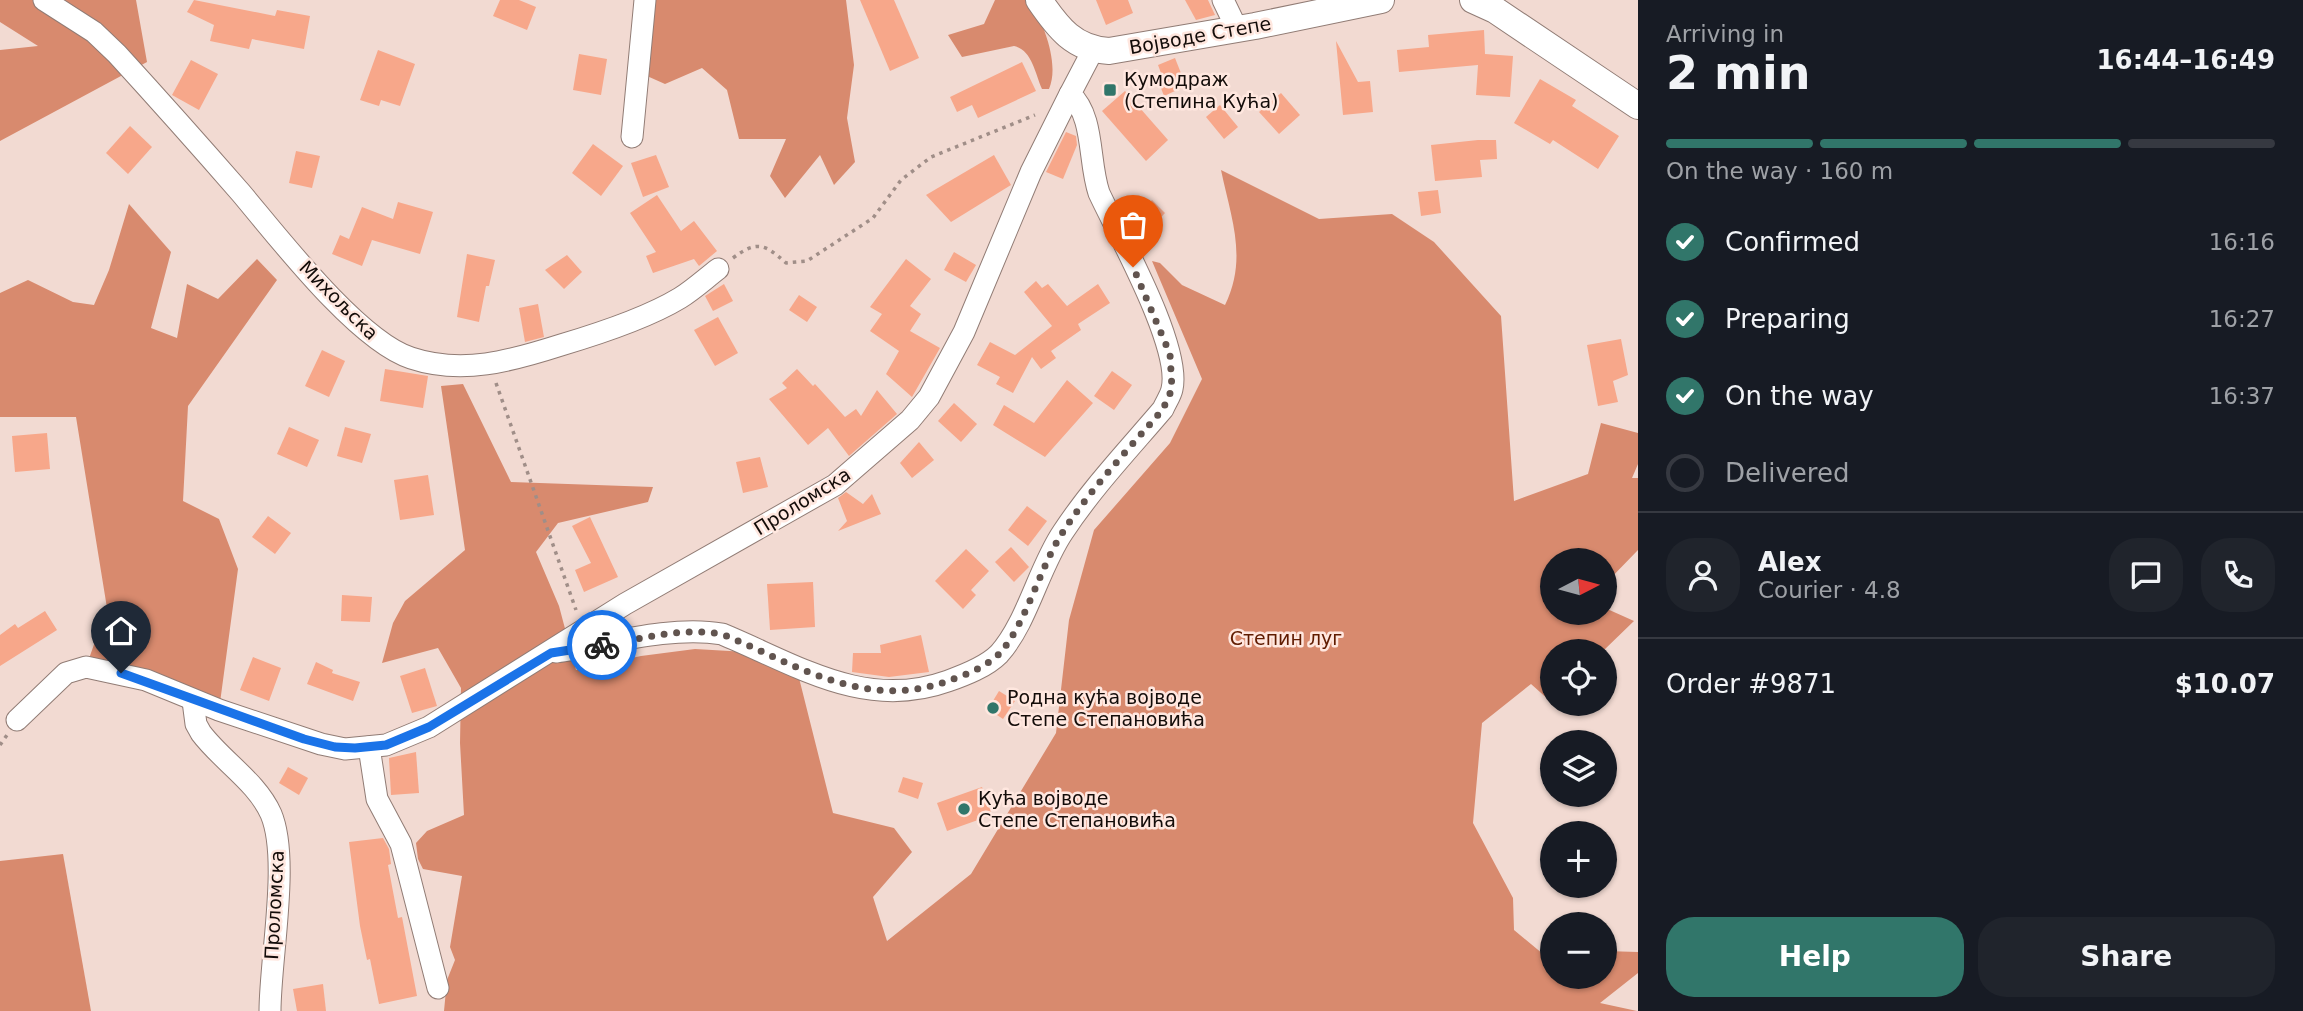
<!DOCTYPE html>
<html lang="en">
<head>
<meta charset="utf-8">
<style>
  :root { --surface:#171b24; --page:#20242c; --text:#f1f3f6; --muted:#9ea1a6; --line:#363941; --accent:#31766a }
  body { margin:0; font-family:"DejaVu Sans",sans-serif; background:var(--page); color:var(--text); height:100vh; display:flex; flex-direction:column; font-size:26px; white-space:nowrap }
  * { box-sizing:border-box; margin:0 }
  p { font-size:23px; color:var(--muted) }
  .icon { flex:none; width:38px; height:38px; fill:none; stroke:currentColor; stroke-width:2; stroke-linecap:round; stroke-linejoin:round }
  .map { position:relative; flex:1; overflow:hidden }
  .panel { display:flex; flex-direction:column; background:var(--surface); width:665px }
  .panel>* { flex:none }
  .needle { width:46px; rotate:84deg }
  .tools { position:absolute; left:1540px; top:548px; display:grid; gap:14px }
  .tools a { display:grid; place-items:center; width:77px; height:77px; border-radius:50%; background:var(--surface); box-shadow:0 2px 5px #0004; font-size:35px }
  .pin { position:absolute; display:grid; place-items:center; width:60px; height:60px; color:#fff; margin:-72px -30px; border-radius:50% 50% 50% 0; rotate:-45deg; box-shadow:0 0 7px #0007 }
  .pin .icon { rotate:45deg }
  .courier { position:absolute; display:grid; place-items:center; width:70px; height:70px; margin:-35px; border:5px solid #1a73e8; border-radius:50%; background:#fff; color:#222; box-shadow:0 2px 9px #0007 }
  .overview em { font-style:normal; font-weight:800 }
  .overview div { display:flex; flex-direction:column-reverse }
  .overview { display:flex; align-items:center; justify-content:space-between; height:119px; padding:0 28px }
  h1 { font-size:46px; font-weight:800; line-height:52px }
  .bar { display:grid; grid-template-columns:repeat(4,1fr); gap:10px 7px; align-content:center; height:84px; padding:0 28px }
  .bar i { height:9px; border-radius:5px; background:var(--line) }
  .bar .current { background:var(--accent) }
  .bar p { grid-column:span 4 }
  .line { display:flex; align-items:center; gap:18px; padding:0 28px; border-top:2px solid var(--line) }
  .line div { flex:1 }
  .round { display:grid; place-items:center; flex:none; width:74px; height:74px; border-radius:28px; background:var(--page) }
  ol { padding:0 28px; list-style:none }
  li { display:flex; align-items:center; gap:21px; height:77px }
  li p { margin-inline-start:auto }
  li .icon { padding:7px; border-radius:50%; background:var(--accent); color:#fff; stroke-width:4 }
  li:last-child { color:var(--muted) }
  li i { width:38px; height:38px; border:4px solid var(--line); border-radius:50% }
  .cta { display:flex; gap:14px; margin-top:auto; padding:14px 28px }
  .cta a { flex:1; height:80px; border-radius:28px; background:var(--accent); color:#fff; font-size:28px; font-weight:800; line-height:80px; text-align:center }
  .cta a+a { background:var(--page); color:var(--text) }
  main { display:flex; flex:1; min-height:0 }
  .map>svg:first-child { display:block }
  .forest { fill:#d88a6e }
  .building { fill:#f7a78a }
  .lines { fill:none; stroke-linecap:round; stroke-linejoin:round }
  .minor-casing { stroke:#917c75; stroke-width:23 }
  .tertiary-casing { stroke:#917c75; stroke-width:28 }
  .path { stroke:#a08e88; stroke-width:3.5; stroke-dasharray:3.5 5; stroke-linecap:butt }
  .minor { stroke:#fff; stroke-width:21 }
  .tertiary { stroke:#fff; stroke-width:26 }
  .done { stroke:#61544f; stroke-width:7; stroke-dasharray:0 12.6 }
  .route { stroke:#1a73e8; stroke-width:9 }
  .poi-dot { fill:#31766a; stroke:#ffe7df; stroke-width:2.5 }
  .labels { text-anchor:middle; dominant-baseline:central; stroke-width:5; stroke-linejoin:round; paint-order:stroke }
  .street-label { font-size:19px; fill:#130c09; stroke:#ffe7df }
  .poi-label { font-size:19px; fill:#130c09; stroke:#ffe7df; text-anchor:start }
  .park-label { font-size:19px; fill:#601b00; stroke:#ffe7df }
</style>
</head>
<body>
<main>
<div class="map">
<svg width="1638" height="1011" viewBox="0 0 1638 1011">
  <rect width="100%" height="100%" fill="#f2dad2"/>
  <!-- forest -->
  <g class="forest">
    <polygon points="0,0 136,0 147,62 0,141 0,50 38,46 0,22"/>
    <polygon points="645,0 846,0 854,65 847,118 855,162 834,185 820,155 785,198 770,176 786,139 739,139 727,90 702,68 665,84 638,72"/>
    <path d="M995,0H1030C1043,23 1060,63 1049,89H1042C1035,73 1032,50 1014,46L962,57L948,35L984,24Z"/>
    <path d="M1221,170L1319,219L1392,214L1434,242L1501,316L1514,501L1588,474L1601,423L1638,433V464L1632,478H1638V550L1605,584V560H1552V612H1605V608L1634,621L1603,651H1552V700L1550,701L1531,684L1482,723L1473,823L1513,898L1514,930L1543,954H1552V976H1605V951L1638,952V973L1600,1003L1637,1011H444L447,980L455,960L450,947L462,876L423,869L418,859L416,843L427,831L464,815L460,743L461,688L438,648L382,663L393,623L405,601L465,550L441,386L463,384L511,482L653,487L648,502L558,523L536,552L559,606L576,670L641,656L695,649L766,653L796,666L833,813L894,828L912,852L873,897L887,941L971,874L1056,733L1069,620L1094,530L1170,443L1202,379L1152,261L1160,263L1182,285L1225,305C1248,258 1231,218 1221,170Z"/>
    <polygon points="129,204 171,252 151,328 177,338 187,284 218,299 257,259 277,280 188,406 183,501 219,519 238,569 219,710 86,667 107,608 76,417 0,417 0,293 28,280 73,302 94,305 109,270"/>
    <polygon points="63,854 91,1011 0,1011 0,861"/>
  </g>
  <!-- building -->
  <g class="building">
    <polygon points="194,0 275,16 277,10 310,16 304,49 252,39 249,49 210,41 214,25 187,12"/>
    <polygon points="500,0 519,0 536,7 527,30 493,16"/>
    <polygon points="860,0 894,0 919,58 890,71"/>
    <polygon points="1096,0 1128,0 1133,13 1106,25"/>
    <polygon points="1185,0 1208,0 1215,15 1196,20"/>
    <polygon points="1484,30 1485,54 1513,56 1510,97 1476,95 1478,65 1399,72 1397,50 1429,47 1428,35"/>
    <polygon points="1336,41 1358,82 1370,81 1373,112 1343,115"/>
    <polygon points="378,50 415,64 400,106 381,100 379,106 360,100"/>
    <polygon points="579,54 607,59 601,95 573,90"/>
    <polygon points="1175,58 1186,86 1164,96 1156,75 1161,73 1158,65"/>
    <polygon points="191,60 218,74 199,110 172,95"/>
    <polygon points="1022,62 1036,91 978,118 972,105 957,112 950,97"/>
    <polygon points="1540,79 1576,100 1572,106 1619,136 1598,169 1553,140 1550,144 1514,123"/>
    <polygon points="1125,91 1168,140 1146,161 1102,111"/>
    <polygon points="1281,93 1300,115 1279,134 1259,112"/>
    <polygon points="1220,105 1238,127 1224,139 1206,117"/>
    <polygon points="130,126 152,147 128,174 106,153"/>
    <polygon points="1066,132 1076,136 1077,145 1063,179 1046,172"/>
    <polygon points="1478,140 1496,140 1497,159 1480,160 1482,177 1435,181 1431,145"/>
    <polygon points="593,144 623,166 601,196 572,173"/>
    <polygon points="296,151 320,156 312,188 289,183"/>
    <polygon points="656,155 669,187 643,197 631,163"/>
    <polygon points="994,155 1011,185 951,222 926,195"/>
    <polygon points="1438,190 1441,213 1421,216 1418,192"/>
    <polygon points="657,195 681,231 694,221 717,251 699,266 694,259 653,273 646,256 656,252 630,213"/>
    <polygon points="1152,200 1165,213 1151,228 1138,215"/>
    <polygon points="398,202 433,212 420,254 372,240 362,266 332,254 340,235 349,239 362,207 393,219"/>
    <polygon points="954,252 976,265 966,282 944,270"/>
    <polygon points="467,254 495,260 489,286 486,286 479,322 457,317"/>
    <polygon points="567,255 582,272 564,289 545,270"/>
    <polygon points="906,259 931,279 910,306 921,314 910,331 940,348 912,397 886,374 899,351 870,331 882,314 870,307"/>
    <polygon points="1036,281 1042,288 1048,284 1067,306 1098,284 1110,303 1078,324 1081,330 1051,351 1056,358 1041,369 1032,357 1013,393 996,384 1000,377 977,365 990,342 1015,355 1052,326 1024,292"/>
    <polygon points="724,284 733,301 713,311 705,296"/>
    <polygon points="799,295 817,307 807,322 789,310"/>
    <polygon points="538,304 544,337 525,342 519,308"/>
    <polygon points="718,317 738,353 715,366 694,330"/>
    <polygon points="1621,339 1628,375 1613,381 1618,402 1598,406 1587,345"/>
    <polygon points="322,350 345,361 329,397 305,386"/>
    <polygon points="385,369 428,376 423,408 380,401"/>
    <polygon points="797,369 813,386 815,384 845,417 856,409 861,416 877,390 897,414 849,456 828,428 808,445 769,399 787,388 782,383"/>
    <polygon points="1112,371 1132,385 1114,410 1094,396"/>
    <polygon points="1067,380 1093,403 1045,457 993,425 1004,405 1034,423"/>
    <polygon points="954,403 977,424 961,442 938,421"/>
    <polygon points="289,427 319,440 307,467 277,454"/>
    <polygon points="345,427 371,434 362,463 337,456"/>
    <polygon points="47,433 50,469 15,472 12,436"/>
    <polygon points="919,442 934,460 912,478 900,463"/>
    <polygon points="760,457 768,487 743,493 736,462"/>
    <polygon points="428,475 434,515 400,520 394,480"/>
    <polygon points="846,492 863,504 872,494 881,514 838,531 847,521 838,498"/>
    <polygon points="1027,506 1047,521 1028,546 1008,530"/>
    <polygon points="268,516 291,533 275,554 252,537"/>
    <polygon points="590,517 618,577 584,592 575,570 591,563 572,526"/>
    <polygon points="1011,547 1029,567 1014,582 995,562"/>
    <polygon points="966,549 989,571 971,590 976,595 963,609 935,581"/>
    <polygon points="813,582 815,627 770,630 767,584"/>
    <polygon points="342,595 372,597 370,622 341,621"/>
    <polygon points="45,611 57,630 0,666 0,635 15,624 18,628"/>
    <polygon points="921,635 929,672 889,677 852,672 853,653 881,653 880,645"/>
    <polygon points="253,657 281,668 269,701 240,690"/>
    <polygon points="316,662 333,670 332,673 360,682 353,701 307,684"/>
    <polygon points="425,668 437,706 412,713 400,676"/>
    <polygon points="999,691 1015,701 1003,719 988,709"/>
    <polygon points="416,752 419,793 391,795 389,758"/>
    <polygon points="288,767 308,778 299,795 279,783"/>
    <polygon points="903,777 923,783 918,799 898,792"/>
    <polygon points="982,787 992,815 947,831 937,803"/>
    <polygon points="383,838 389,849 391,864 388,865 398,918 402,917 417,996 379,1004 370,959 367,960 360,926 349,842"/>
    <polygon points="323,984 326,1011 297,1011 293,989"/>
  </g>
  <g class="lines">
    <!-- minor casing -->
    <g class="minor-casing">
      <g id="minor">
        <path d="M44,0L94,32L117,54C159,100 200,146 241,193C278,237 358,341 411,358C462,375 511,361 561,345C598,334 647,318 680,298C693,290 705,279 718,269"/>
        <polyline points="1223,0 1237,29"/>
        <polyline points="632,137 645,0"/>
        <path d="M556,652C608,644 672,625 722,634C797,665 865,711 948,681C965,675 986,667 999,654C1027,623 1039,567 1063,532C1092,488 1129,449 1163,409C1166,402 1171,395 1172,389C1182,347 1118,234 1099,193C1088,161 1095,117 1070,94L1093,50"/>
        <path d="M193,701L196,724L201,733C222,761 257,782 271,814C290,859 270,959 270,1011"/>
        <polyline points="17,720 66,673 86,667 146,680 219,710 321,744 345,749 386,745 429,727 625,604 835,485 910,420 929,397 964,332 1031,172 1070,94"/>
        <polyline points="369,747 377,799 401,844 438,988"/>
      </g>
    </g>
    <!-- tertiary casing -->
    <g class="tertiary-casing">
      <g id="tertiary">
        <path d="M1039,0C1058,28 1074,49 1109,51L1255,26L1381,0"/>
        <polyline points="1473,0 1495,10 1638,106"/>
      </g>
    </g>
    <!-- path -->
    <g class="path">
      <path d="M733,258C757,240 765,244 786,263L807,261L873,218L901,180L931,157L1035,115"/>
      <polyline points="496,383 576,610"/>
      <polyline points="0,745 7,735"/>
    </g>
    <!-- minor -->
    <use href="#minor" class="minor"/>
    <!-- tertiary -->
    <use href="#tertiary" class="tertiary"/>
  </g>
  <g class="lines">
    <!-- done -->
    <path class="done" d="M602,645C643,639 681,627 722,634C797,665 865,711 948,681C965,675 986,667 999,654C1026,625 1040,566 1063,532C1091,488 1129,449 1163,409L1172,389L1170,354L1133,267"/>
    <!-- route -->
    <polyline class="route" points="121,673 304,739 335,747 355,748 386,745 429,727 551,653 602,645"/>
  </g>
  <!-- markers -->
  <g class="poi-dot">
    <rect x="1103" y="83" width="14" height="14" rx="3.5"/>
    <circle cx="993" cy="708" r="7"/>
    <circle cx="964" cy="809" r="7"/>
  </g>
  <g class="labels">
    <!-- street labels -->
    <g class="street-label">
      <text transform="translate(1200 35) rotate(-10)">Војводе Степе</text>
      <text transform="translate(339 300) rotate(45)">Михољска</text>
      <text transform="translate(802 501) rotate(-32)">Проломска</text>
      <text transform="translate(274 905) rotate(-87)">Проломска</text>
    </g>
    <!-- poi labels -->
    <g class="poi-label">
      <text x="1124" y="79">Кумодраж<tspan x="1124" dy="22">(Степина Кућа)</tspan></text>
      <text x="1007" y="697">Родна кућа војводе<tspan x="1007" dy="22">Степе Степановића</tspan></text>
      <text x="978" y="798">Кућа војводе<tspan x="978" dy="22">Степе Степановића</tspan></text>
    </g>
    <!-- park labels -->
    <g class="park-label">
      <text x="1286" y="638">Степин луг</text>
    </g>
  </g>
</svg>
<div class="tools">
<a><svg class="needle" viewBox="-14 -14 28 28"><path d="M0-13l5 13h-10z" fill="#e53935"/><path d="M0 13l5-13h-10z" fill="#9ea1a6"/></svg></a>
<a><svg class="icon" aria-label="locate" viewBox="0 0 24 24"><circle cx="12" cy="12" r="6"/><path d="M12 2v4M12 18v4M2 12h4M18 12h4"/></svg></a>
<a><svg class="icon" aria-label="layers" viewBox="0 0 24 24"><path d="M12 4l9 5-9 5-9-5zM3 14l9 5 9-5"/></svg></a>
<a>+</a>
<a>−</a>
</div>
<div class="pin" style="left:1133px;top:267px;background:#ea580c"><svg class="icon" aria-label="bag" viewBox="0 0 24 24"><path d="M5 8h14l-1 12H6zM9 8a3 3 0 0 1 6 0"/></svg></div>
<div class="pin" style="left:121px;top:673px;background:#1f2937"><svg class="icon" aria-label="home" viewBox="0 0 24 24"><path d="M3 11l9-7 9 7M6 9v11h12V9"/></svg></div>
<div class="courier" style="left:602px;top:645px"><svg class="icon" aria-label="bike" viewBox="0 0 24 24"><circle cx="6" cy="16" r="4"/><circle cx="18" cy="16" r="4"/><path d="M6 16l4-8h5l3 8M10 8l3 8H6M13 5h3"/></svg></div>
</div>
<section class="panel">
<div class="overview"><div><h1>2 min</h1><p>Arriving in</p></div><em>16:44–16:49</em></div>
<div class="bar"><i class="current"></i><i class="current"></i><i class="current"></i><i></i><p>On the way · 160 m</p></div>
<ol>
<li><svg class="icon" aria-label="check" viewBox="0 0 24 24"><path d="M5 12l5 5 9-10"/></svg>Confirmed<p>16:16</p></li>
<li><svg class="icon" aria-label="check" viewBox="0 0 24 24"><path d="M5 12l5 5 9-10"/></svg>Preparing<p>16:27</p></li>
<li><svg class="icon" aria-label="check" viewBox="0 0 24 24"><path d="M5 12l5 5 9-10"/></svg>On the way<p>16:37</p></li>
<li><i></i>Delivered</li>
</ol>
<div class="line" style="height:126px"><a class="round"><svg class="icon" aria-label="person" viewBox="0 0 24 24"><circle cx="12" cy="8" r="4"/><path d="M4 21q1-7 8-7t8 7"/></svg></a><div><b>Alex</b><p>Courier · 4.8</p></div><a class="round"><svg class="icon" aria-label="chat" viewBox="0 0 24 24"><path d="M4 5h16v11H9l-5 4z"/></svg></a><a class="round"><svg class="icon" aria-label="phone" viewBox="0 0 24 24"><path d="M5 4h4l2 5-3 2q2 4 5 5l2-3 5 2v4C11 20 4 13 5 4z"/></svg></a></div>
<div class="line" style="height:91px"><div>Order #9871</div><b>$10.07</b></div>
<div class="cta"><a>Help</a><a>Share</a></div>
</section>
</main>
</body>
</html>
